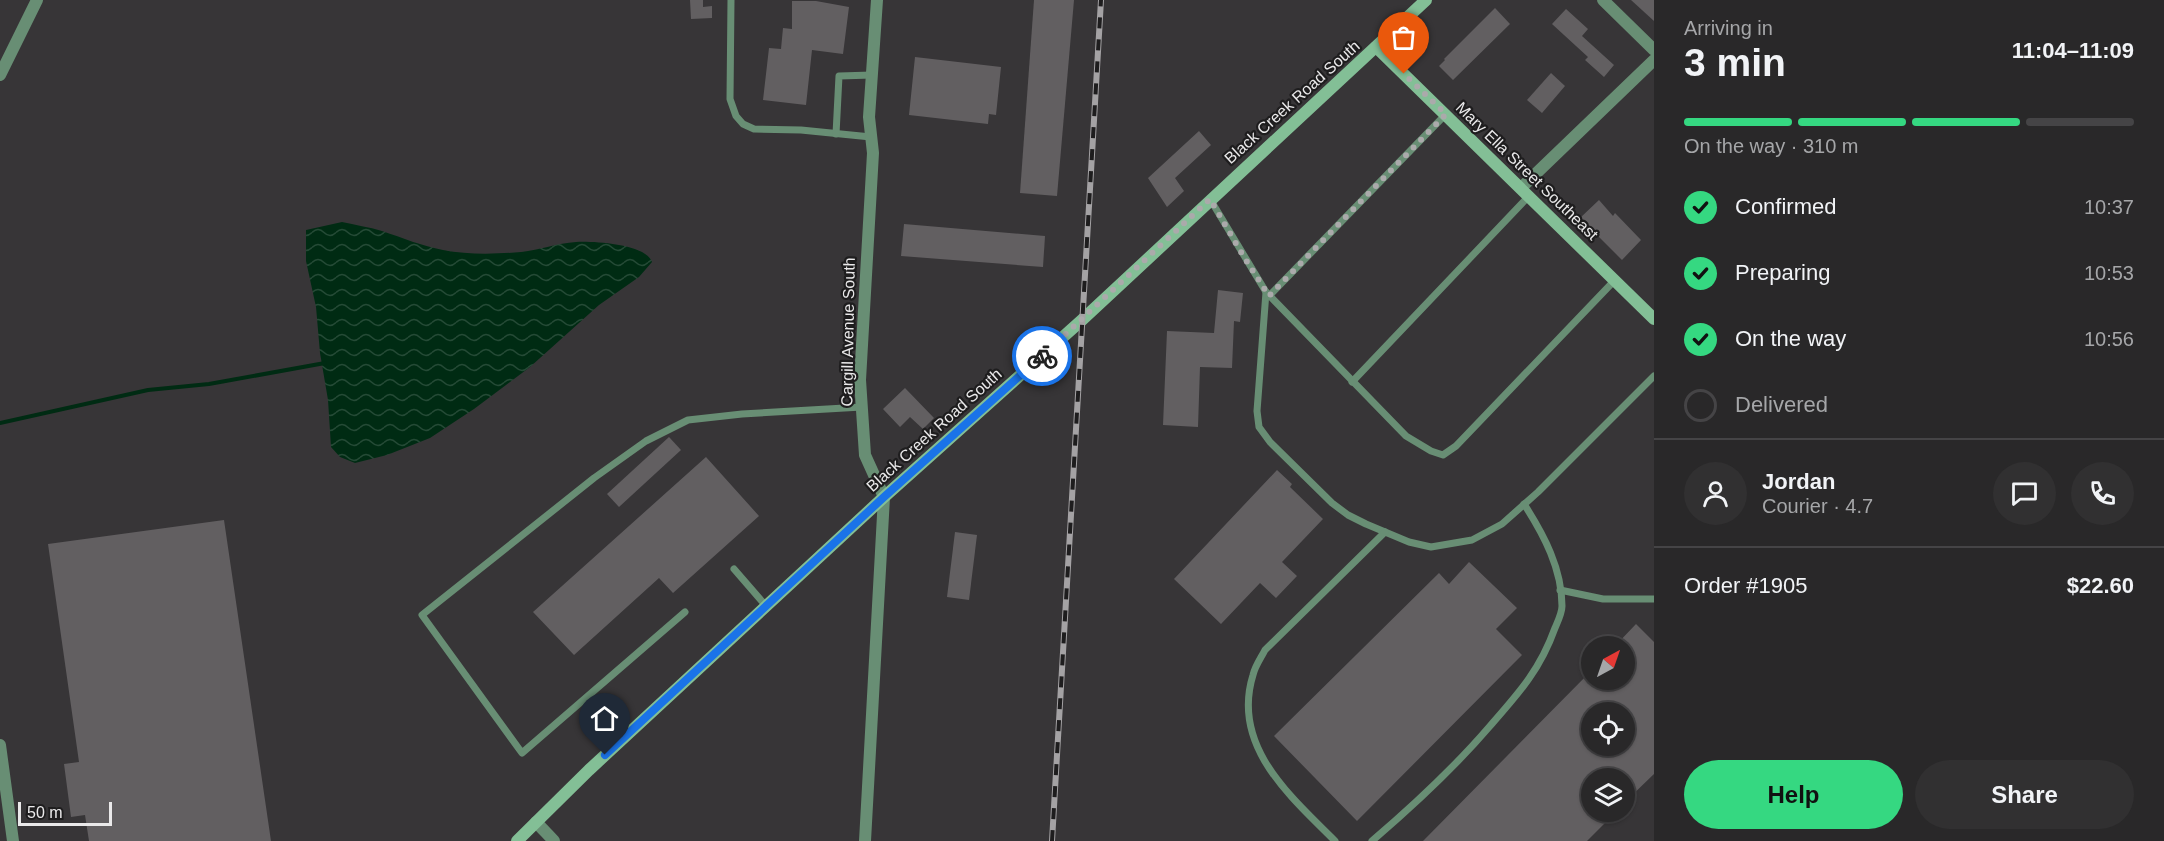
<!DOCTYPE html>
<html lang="en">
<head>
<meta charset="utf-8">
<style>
  :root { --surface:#292829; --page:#313031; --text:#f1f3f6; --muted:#a5a6a8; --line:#454446; --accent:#35d881 }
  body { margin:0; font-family:Arial,sans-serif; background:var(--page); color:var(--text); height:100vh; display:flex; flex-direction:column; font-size:22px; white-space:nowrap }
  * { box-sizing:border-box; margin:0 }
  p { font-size:20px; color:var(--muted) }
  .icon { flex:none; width:33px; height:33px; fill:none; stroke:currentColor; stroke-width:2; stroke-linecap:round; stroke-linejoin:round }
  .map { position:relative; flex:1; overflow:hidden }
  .details { display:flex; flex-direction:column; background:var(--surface); width:510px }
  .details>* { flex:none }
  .needle { width:39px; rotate:40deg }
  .tools { position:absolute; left:1581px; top:636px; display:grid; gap:12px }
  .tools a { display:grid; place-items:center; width:54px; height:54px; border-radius:50%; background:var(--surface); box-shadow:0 2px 4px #0004,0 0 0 2px var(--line); font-size:30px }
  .scale { position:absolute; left:18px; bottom:15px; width:94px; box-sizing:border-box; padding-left:6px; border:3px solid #eae9ea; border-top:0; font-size:16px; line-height:21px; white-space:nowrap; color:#eae9ea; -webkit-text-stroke:4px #1e1d1e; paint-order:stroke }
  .pin { position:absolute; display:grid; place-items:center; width:51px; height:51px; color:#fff; margin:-62px -26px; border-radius:50% 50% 50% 0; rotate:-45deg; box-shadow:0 0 6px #0007 }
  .pin .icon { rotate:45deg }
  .courier { position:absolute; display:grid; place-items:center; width:60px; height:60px; margin:-30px; border:4px solid #1a73e8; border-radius:50%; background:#fff; color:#222; box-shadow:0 2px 8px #0007 }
  .headline em { font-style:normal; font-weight:800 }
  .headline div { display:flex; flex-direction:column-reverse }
  .headline { display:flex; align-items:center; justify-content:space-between; height:102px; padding:0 30px }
  h1 { font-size:39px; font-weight:800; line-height:45px }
  .bar { display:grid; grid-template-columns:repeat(4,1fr); gap:9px 6px; align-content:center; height:72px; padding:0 30px }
  .bar i { height:8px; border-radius:4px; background:var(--line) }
  .bar .on { background:var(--accent) }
  .bar p { grid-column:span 4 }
  .line { display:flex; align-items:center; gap:15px; padding:0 30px; border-top:2px solid var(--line) }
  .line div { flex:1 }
  .round { display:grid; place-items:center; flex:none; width:63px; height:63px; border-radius:32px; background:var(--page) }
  ol { padding:0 30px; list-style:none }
  li { display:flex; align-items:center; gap:18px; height:66px }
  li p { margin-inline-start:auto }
  li .icon { padding:6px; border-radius:50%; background:var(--accent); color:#111; stroke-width:4 }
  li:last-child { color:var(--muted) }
  li i { width:33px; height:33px; border:3px solid var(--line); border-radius:50% }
  .button { display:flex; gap:12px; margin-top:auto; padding:12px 30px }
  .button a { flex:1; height:69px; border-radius:36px; background:var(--accent); color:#111; font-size:24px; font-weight:800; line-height:69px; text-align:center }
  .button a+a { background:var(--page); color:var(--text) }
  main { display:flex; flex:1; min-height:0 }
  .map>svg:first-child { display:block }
  .water { fill:url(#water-waves) }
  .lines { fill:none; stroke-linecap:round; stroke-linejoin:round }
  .stream { stroke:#002b13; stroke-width:4 }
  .building { fill:#625f61; fill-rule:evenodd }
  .lane { stroke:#688e74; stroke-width:7 }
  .street { stroke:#688e74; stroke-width:12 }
  .secondary { stroke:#83bf96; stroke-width:12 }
  .rail-casing { stroke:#a4a2a4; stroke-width:6 }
  .rail { stroke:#1e1d1e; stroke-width:4; stroke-dasharray:11; stroke-linecap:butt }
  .done { stroke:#abaaab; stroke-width:6; stroke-dasharray:0 10.8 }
  .route { stroke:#1a73e8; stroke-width:8 }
  .labels { text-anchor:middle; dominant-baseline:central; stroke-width:4.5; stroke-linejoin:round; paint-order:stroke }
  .street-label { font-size:16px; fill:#eae9ea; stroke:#1e1d1e }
</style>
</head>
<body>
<main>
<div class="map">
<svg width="1654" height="841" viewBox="0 0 1654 841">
  <defs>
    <pattern id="water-waves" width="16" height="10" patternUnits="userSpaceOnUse" patternTransform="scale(1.5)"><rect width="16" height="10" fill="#002b13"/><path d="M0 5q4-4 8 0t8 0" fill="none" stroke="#254a36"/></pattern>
  </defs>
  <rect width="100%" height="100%" fill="#373537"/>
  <!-- water -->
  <path class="water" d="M342,222C355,225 369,227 382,231C403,238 422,246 443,250C468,255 497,254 521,252C540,250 557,243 576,242C593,241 646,244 652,262L639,277L599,305L530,367L474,409L430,438L387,455L355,463L340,457L331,447L328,400L320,353L316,307L306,261V230Z"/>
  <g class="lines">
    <!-- stream -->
    <polyline class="stream" points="0,423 148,390 209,384 325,363"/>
  </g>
  <!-- building -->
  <g class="building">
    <polygon points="690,0 703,0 703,7 712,6 712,18 691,19"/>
    <polygon points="1034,0 1074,0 1057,196 1020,193"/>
    <polygon points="1631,0 1654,0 1654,21"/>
    <polygon points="792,1 816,1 849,7 843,54 812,50 806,105 763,100 769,48 781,49 783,28 792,29"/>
    <polygon points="1495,8 1510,24 1453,80 1439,66 1445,60 1444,59"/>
    <polygon points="1566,9 1588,29 1582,36 1614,65 1604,77 1585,60 1588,57 1552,24"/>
    <polygon points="915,57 1001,67 996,115 989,114 988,124 909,115"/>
    <polygon points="1551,73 1565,86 1542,113 1527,100"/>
    <polygon points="1199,131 1211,145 1175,178 1184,191 1167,207 1148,178"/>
    <polygon points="1599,200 1613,216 1615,213 1641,240 1622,260 1580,218"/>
    <polygon points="904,224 1045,236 1043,267 901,256"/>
    <polygon points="1218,290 1243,293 1240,322 1234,321 1232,368 1200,367 1198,427 1163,425 1167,331 1214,333"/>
    <polygon points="905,388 934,418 923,429 910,417 900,427 883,409"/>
    <polygon points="669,437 681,450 619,507 607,494"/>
    <polygon points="706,457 759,516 673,593 659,578 574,655 533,612"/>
    <polygon points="1277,470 1292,484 1290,487 1323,519 1282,562 1297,576 1276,598 1260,583 1221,624 1174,579"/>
    <polygon points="224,520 271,841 89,841 85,815 71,817 64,764 79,762 48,544"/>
    <polygon points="955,532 977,535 969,600 947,597"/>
    <polygon points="1469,562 1517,608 1496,629 1522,655 1357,821 1274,736 1439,573 1449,584"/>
    <path d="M1636,624L1654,642V774L1624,803V778H1592V812H1616L1587,841H1423L1592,670V680H1624V646H1615ZM1592,712H1624V746H1592Z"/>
  </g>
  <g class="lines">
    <!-- lane -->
    <g class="lane">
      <polyline points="731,0 730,99 736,116 743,124 754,129 801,130 871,137"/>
      <polyline points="836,134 839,76 872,75"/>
      <polyline points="1210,199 1266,292 1406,436 1431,451 1443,455 1456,446 1614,281"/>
      <polyline points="1266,292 1257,411 1259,427 1270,442 1332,503 1348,515 1366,524 1409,542 1431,547 1472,540 1502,524 1538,492 1654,376"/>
      <polyline points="1269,296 1446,114"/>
      <polyline points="1352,382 1529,196"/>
      <polyline points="734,569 766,606"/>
      <polyline points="1560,590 1603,599 1654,599"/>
      <polyline points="685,612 522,753 422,615 594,478 646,441 688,420 742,414 862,407"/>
      <path d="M1335,841C1290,796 1231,746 1253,675C1255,666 1261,658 1265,650L1385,532"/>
      <path d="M1372,841C1414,805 1454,768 1490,726C1519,693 1540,670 1555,628C1558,621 1562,613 1562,606C1562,569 1544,535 1524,504"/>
    </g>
    <!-- street -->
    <g class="street">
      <polyline points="1603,0 1654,50"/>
      <polyline points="0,75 37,0"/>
      <polyline points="1521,188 1654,60"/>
      <polyline points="0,745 13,841"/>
      <polyline points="536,822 554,841"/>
      <polyline points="865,841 884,497 865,455 860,380 873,153 869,117 877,0"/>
    </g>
    <!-- secondary -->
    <g class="secondary">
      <polyline points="1376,47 1654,319"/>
      <polyline points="517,841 589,770 884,497 1082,320 1426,0"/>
    </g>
    <!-- rail casing -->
    <g class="rail-casing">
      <polyline id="rail" points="1052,841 1101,0"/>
    </g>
    <!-- rail -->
    <use href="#rail" class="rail"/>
  </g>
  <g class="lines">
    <!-- done -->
    <polyline class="done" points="1042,356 1210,199 1244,257 1269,296 1446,114 1404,74"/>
    <!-- route -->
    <polyline class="route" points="605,755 884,497 1042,356"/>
  </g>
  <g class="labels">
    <!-- street labels -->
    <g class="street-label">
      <text transform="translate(1292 102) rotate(-42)">Black Creek Road South</text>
      <text transform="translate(1527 171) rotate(44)">Mary Ella Street Southeast</text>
      <text transform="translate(848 332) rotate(-89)">Cargill Avenue South</text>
      <text transform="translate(934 430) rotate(-42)">Black Creek Road South</text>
    </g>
  </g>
</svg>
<div class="tools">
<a><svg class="needle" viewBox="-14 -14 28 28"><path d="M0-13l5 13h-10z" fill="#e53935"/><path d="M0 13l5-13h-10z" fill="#a5a6a8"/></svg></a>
<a><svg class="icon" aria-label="locate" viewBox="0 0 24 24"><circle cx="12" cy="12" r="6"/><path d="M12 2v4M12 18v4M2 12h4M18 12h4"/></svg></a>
<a><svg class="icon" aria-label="layers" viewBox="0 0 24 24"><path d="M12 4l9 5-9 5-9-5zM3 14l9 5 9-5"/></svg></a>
</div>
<div class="scale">50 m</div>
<div class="pin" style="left:1404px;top:74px;background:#ea580c"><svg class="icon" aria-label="bag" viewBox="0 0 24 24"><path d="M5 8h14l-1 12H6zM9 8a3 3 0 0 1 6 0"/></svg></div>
<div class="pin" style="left:605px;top:755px;background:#1f2937"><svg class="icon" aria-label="home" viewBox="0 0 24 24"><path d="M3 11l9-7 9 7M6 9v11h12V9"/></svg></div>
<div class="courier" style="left:1042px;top:356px"><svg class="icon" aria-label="bike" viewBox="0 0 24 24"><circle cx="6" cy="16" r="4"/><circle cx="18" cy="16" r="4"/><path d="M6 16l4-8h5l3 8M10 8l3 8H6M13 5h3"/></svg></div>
</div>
<section class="details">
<div class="headline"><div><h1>3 min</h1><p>Arriving in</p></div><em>11:04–11:09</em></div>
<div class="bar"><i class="on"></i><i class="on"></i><i class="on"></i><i></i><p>On the way · 310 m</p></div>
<ol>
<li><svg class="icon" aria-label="check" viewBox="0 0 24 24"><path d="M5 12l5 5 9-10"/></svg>Confirmed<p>10:37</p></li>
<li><svg class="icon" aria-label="check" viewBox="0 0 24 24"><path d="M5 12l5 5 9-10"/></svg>Preparing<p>10:53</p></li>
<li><svg class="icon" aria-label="check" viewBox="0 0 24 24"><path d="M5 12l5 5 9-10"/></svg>On the way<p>10:56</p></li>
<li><i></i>Delivered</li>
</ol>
<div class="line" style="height:108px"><a class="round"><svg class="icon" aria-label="person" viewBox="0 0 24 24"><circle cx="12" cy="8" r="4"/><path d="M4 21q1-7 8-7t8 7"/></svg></a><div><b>Jordan</b><p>Courier · 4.7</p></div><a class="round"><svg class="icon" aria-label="chat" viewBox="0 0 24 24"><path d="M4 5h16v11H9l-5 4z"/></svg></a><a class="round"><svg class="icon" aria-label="phone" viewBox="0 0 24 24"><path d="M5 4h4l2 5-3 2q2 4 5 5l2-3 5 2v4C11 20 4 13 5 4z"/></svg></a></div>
<div class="line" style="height:78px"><div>Order #1905</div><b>$22.60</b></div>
<div class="button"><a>Help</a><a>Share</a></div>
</section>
</main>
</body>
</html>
